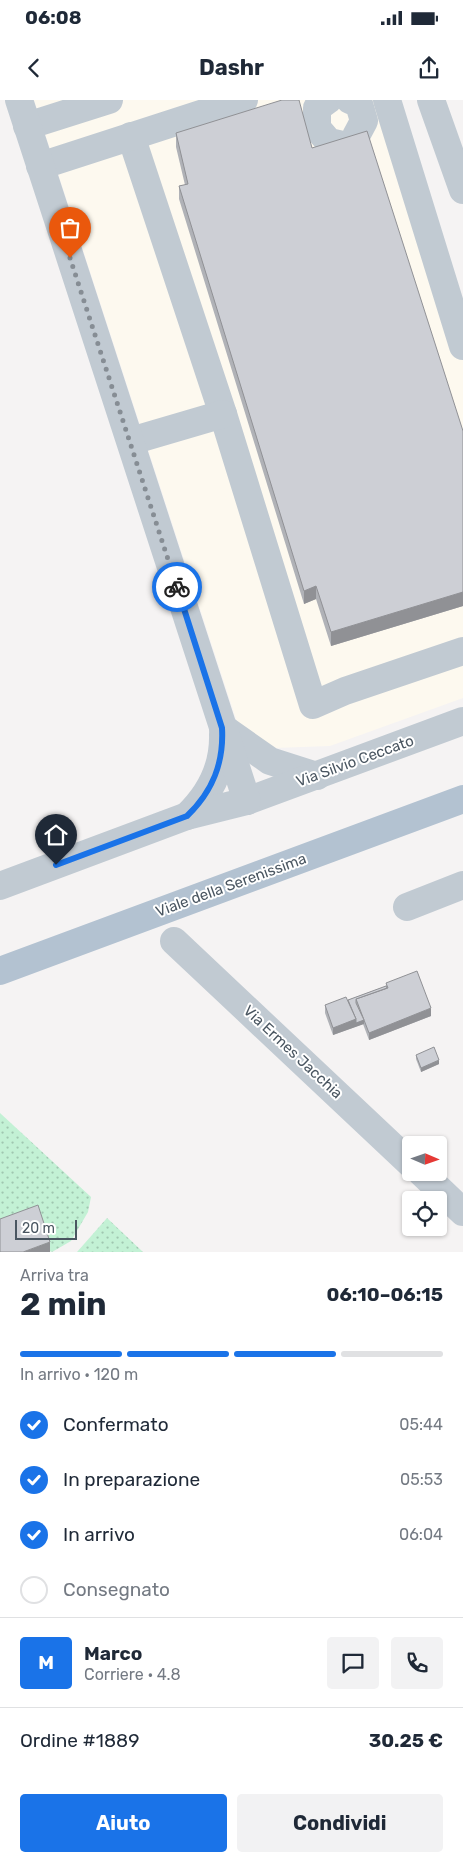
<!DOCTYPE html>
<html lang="it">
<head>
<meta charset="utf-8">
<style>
  :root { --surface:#fff; --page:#f2f2f3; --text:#1f2937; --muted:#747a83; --line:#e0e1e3; --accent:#1a73e8 }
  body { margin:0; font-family:Rubik,sans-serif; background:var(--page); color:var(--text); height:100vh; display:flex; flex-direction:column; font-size:19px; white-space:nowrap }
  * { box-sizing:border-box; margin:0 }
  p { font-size:16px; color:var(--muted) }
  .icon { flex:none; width:28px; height:28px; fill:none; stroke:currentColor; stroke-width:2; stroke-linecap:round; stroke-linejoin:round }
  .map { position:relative; height:1152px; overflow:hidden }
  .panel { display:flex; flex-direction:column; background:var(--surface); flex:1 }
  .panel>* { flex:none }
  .needle { width:32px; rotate:92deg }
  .fabs { position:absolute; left:402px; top:1036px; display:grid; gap:10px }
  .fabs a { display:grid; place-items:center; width:45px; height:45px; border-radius:5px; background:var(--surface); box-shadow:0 1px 4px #0004; font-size:25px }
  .scale { position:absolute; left:15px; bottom:12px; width:62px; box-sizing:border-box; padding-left:5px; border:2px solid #4a5661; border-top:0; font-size:14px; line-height:18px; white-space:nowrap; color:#4a5661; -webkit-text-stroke:4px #fff; paint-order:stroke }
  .pin { position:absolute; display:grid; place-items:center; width:42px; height:42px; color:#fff; margin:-51px -21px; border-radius:50% 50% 50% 0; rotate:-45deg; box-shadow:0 0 5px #0007 }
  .pin .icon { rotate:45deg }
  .courier { position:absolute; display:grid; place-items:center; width:50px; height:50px; margin:-25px; border:4px solid #1a73e8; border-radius:50%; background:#fff; color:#222; box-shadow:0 1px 6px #0007 }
  .headline em { font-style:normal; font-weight:700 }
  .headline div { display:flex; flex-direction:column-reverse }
  .headline { display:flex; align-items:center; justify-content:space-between; height:85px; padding:0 20px }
  h1 { font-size:32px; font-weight:700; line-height:38px }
  .bar { display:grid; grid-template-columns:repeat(4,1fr); gap:8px 5px; align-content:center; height:60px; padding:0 20px }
  .bar i { height:6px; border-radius:4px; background:var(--line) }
  .bar .current { background:var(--accent) }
  .bar p { grid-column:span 4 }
  .line { display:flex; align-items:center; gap:12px; padding:0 20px; border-top:1px solid var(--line) }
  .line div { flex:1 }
  .round { display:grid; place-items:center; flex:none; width:52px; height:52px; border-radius:5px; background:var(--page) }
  ol { padding:0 20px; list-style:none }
  li { display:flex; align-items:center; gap:15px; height:55px }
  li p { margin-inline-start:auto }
  li .icon { padding:5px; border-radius:50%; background:var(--accent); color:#fff; stroke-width:4 }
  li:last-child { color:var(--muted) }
  li i { width:28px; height:28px; border:2px solid var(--line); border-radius:50% }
  .cta { display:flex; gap:10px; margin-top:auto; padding:10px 20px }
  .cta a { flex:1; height:58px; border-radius:5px; background:var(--accent); color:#fff; font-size:20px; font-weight:700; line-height:58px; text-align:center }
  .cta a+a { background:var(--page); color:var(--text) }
  .status { display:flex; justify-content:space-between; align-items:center; height:35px; padding:0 25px; background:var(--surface); direction:ltr }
  .status svg { height:14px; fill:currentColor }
  header { display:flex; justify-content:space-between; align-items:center; height:65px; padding:0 20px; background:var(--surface); font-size:22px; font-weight:700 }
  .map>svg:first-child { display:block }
  .commercial { fill:#fdf9ef }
  .green { fill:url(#green-dots) }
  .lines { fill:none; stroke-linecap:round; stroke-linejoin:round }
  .minor { stroke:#c1cad2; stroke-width:28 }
  .major { stroke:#b3c2d1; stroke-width:28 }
  .wall { fill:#b0b2b7 }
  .shaded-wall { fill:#909195 }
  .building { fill:#cdcfd5; stroke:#909195 }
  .done { stroke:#868d94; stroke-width:5; stroke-dasharray:0 9 }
  .route { stroke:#1a73e8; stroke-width:6 }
  .labels { text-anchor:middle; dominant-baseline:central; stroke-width:4; stroke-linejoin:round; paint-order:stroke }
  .street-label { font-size:15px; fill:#4a5661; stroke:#fff }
</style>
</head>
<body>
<div class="status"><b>06:08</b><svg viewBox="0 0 49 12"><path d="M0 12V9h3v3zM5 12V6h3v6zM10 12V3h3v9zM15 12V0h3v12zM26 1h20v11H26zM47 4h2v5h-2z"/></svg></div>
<header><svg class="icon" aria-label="back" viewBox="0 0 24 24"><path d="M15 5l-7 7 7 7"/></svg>Dashr<svg class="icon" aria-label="share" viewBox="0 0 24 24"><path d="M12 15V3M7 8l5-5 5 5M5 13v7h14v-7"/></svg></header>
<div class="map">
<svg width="463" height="1152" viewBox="0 0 463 1152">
  <defs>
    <pattern id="green-dots" width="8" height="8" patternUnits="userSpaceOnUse" patternTransform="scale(1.25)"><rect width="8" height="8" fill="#c3f1d5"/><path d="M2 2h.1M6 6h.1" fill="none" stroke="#a0c6b0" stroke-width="1.8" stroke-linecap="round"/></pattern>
  </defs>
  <rect width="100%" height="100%" fill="#f5f3f3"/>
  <!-- commercial -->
  <polygon class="commercial" points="34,0 396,0 463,209 463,598 330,646 275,648 237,622"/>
  <!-- green -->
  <g class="green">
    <polygon points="0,1013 91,1097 88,1112 71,1141 52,1152 0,1130"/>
    <polygon points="107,1118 143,1152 77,1152"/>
  </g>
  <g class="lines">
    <!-- minor -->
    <g class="minor">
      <polyline points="328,0 317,8 317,28 329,42 347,46 356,63"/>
      <polyline points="350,0 359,4 364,21 356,36"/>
      <polyline points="387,0 463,246"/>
      <polyline points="431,0 463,90"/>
      <polyline points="27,26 109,0"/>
      <polyline points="131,36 223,314 313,605 345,591 463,551"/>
      <polyline points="40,66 244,0"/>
      <polyline points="131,341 223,314"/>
      <polyline points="223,628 270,661 317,676"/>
      <polyline points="247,701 463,621"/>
      <path d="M187,716C210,694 224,667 223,634"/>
      <polyline points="0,786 187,716 247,701 19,0"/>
      <polyline points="407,807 463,785"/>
      <polyline points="174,841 411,1064"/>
      <polyline points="421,1072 463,1112"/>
    </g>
    <!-- major -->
    <polyline class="major" points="0,871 463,699"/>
  </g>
  <!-- wall -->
  <g class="wall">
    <polygon points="176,33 312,48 463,331 463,506 331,546 316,499 304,504 179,99 179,86 185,85 176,47"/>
    <polygon points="386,883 431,916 369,940 363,924 333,935 325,913 325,905 348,900 386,886"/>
    <polygon points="416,955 439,964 421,972 416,959"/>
  </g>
  <!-- shaded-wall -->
  <g class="shaded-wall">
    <polygon points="316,486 316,499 304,504 304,491"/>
    <polygon points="463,492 463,506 331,546 331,532"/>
    <polygon points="431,908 431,916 369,940 369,933"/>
    <polygon points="356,919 364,920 364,924 333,935 333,928"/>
    <polygon points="439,960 439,964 421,972 421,968"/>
    <polygon points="50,1142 50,1152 23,1152"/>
  </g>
  <!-- building -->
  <g class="building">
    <polygon points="282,0 299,0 312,48 367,31 463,331 463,492 331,532 316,486 304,491 179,86 188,84 176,33"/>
    <polygon points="417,871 431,908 369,933 356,899 388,888 386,883"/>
    <polygon points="386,886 387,888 356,899 356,903 364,920 356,923 356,919 348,900"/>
    <polygon points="346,897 356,919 333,928 325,905"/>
    <polygon points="434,947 439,960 421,968 416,955"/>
    <polygon points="38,1105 50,1142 23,1152 0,1152 0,1119"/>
  </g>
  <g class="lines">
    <!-- done -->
    <polyline class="done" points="70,158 177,487"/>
    <!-- route -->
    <path class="route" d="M56,765L187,716C213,691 224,663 222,628L177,487"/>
  </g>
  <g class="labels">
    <!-- street labels -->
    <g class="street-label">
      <text transform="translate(355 661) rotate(-20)">Via Silvio Ceccato</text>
      <text transform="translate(231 785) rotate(-20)">Viale della Serenissima</text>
      <text transform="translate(293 952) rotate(43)">Via Ermes Jacchia</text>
    </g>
  </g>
</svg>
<div class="fabs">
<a><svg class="needle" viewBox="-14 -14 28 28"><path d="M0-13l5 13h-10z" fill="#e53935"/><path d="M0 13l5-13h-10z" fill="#747a83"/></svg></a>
<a><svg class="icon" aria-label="locate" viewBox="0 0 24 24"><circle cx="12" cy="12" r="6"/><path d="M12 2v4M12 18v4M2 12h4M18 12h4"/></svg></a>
</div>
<div class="scale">20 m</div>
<div class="pin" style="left:70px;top:158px;background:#ea580c"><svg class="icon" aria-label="bag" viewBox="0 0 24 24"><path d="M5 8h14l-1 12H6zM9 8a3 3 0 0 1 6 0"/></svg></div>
<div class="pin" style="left:56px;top:765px;background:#1f2937"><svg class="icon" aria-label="home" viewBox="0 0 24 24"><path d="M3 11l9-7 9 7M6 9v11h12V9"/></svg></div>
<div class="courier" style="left:177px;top:487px"><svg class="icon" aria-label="bike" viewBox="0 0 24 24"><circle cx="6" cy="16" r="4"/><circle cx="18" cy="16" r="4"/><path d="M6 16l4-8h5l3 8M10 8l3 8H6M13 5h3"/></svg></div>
</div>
<section class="panel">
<div class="headline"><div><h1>2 min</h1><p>Arriva tra</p></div><em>06:10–06:15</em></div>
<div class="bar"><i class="current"></i><i class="current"></i><i class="current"></i><i></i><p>In arrivo · 120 m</p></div>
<ol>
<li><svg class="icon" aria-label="check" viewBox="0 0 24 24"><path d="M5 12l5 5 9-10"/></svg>Confermato<p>05:44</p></li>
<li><svg class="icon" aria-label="check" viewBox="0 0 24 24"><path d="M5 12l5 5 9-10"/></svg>In preparazione<p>05:53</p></li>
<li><svg class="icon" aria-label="check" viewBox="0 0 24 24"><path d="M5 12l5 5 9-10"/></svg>In arrivo<p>06:04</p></li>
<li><i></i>Consegnato</li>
</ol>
<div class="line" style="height:90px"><b class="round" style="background:var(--accent);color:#fff">M</b><div><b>Marco</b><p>Corriere · 4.8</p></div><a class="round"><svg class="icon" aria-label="chat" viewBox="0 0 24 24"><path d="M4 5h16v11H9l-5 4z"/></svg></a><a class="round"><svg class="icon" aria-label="phone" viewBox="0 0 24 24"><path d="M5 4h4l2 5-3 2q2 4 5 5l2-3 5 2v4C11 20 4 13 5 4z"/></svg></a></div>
<div class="line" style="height:65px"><div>Ordine #1889</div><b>30.25 €</b></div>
<div class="cta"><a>Aiuto</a><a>Condividi</a></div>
</section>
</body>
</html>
